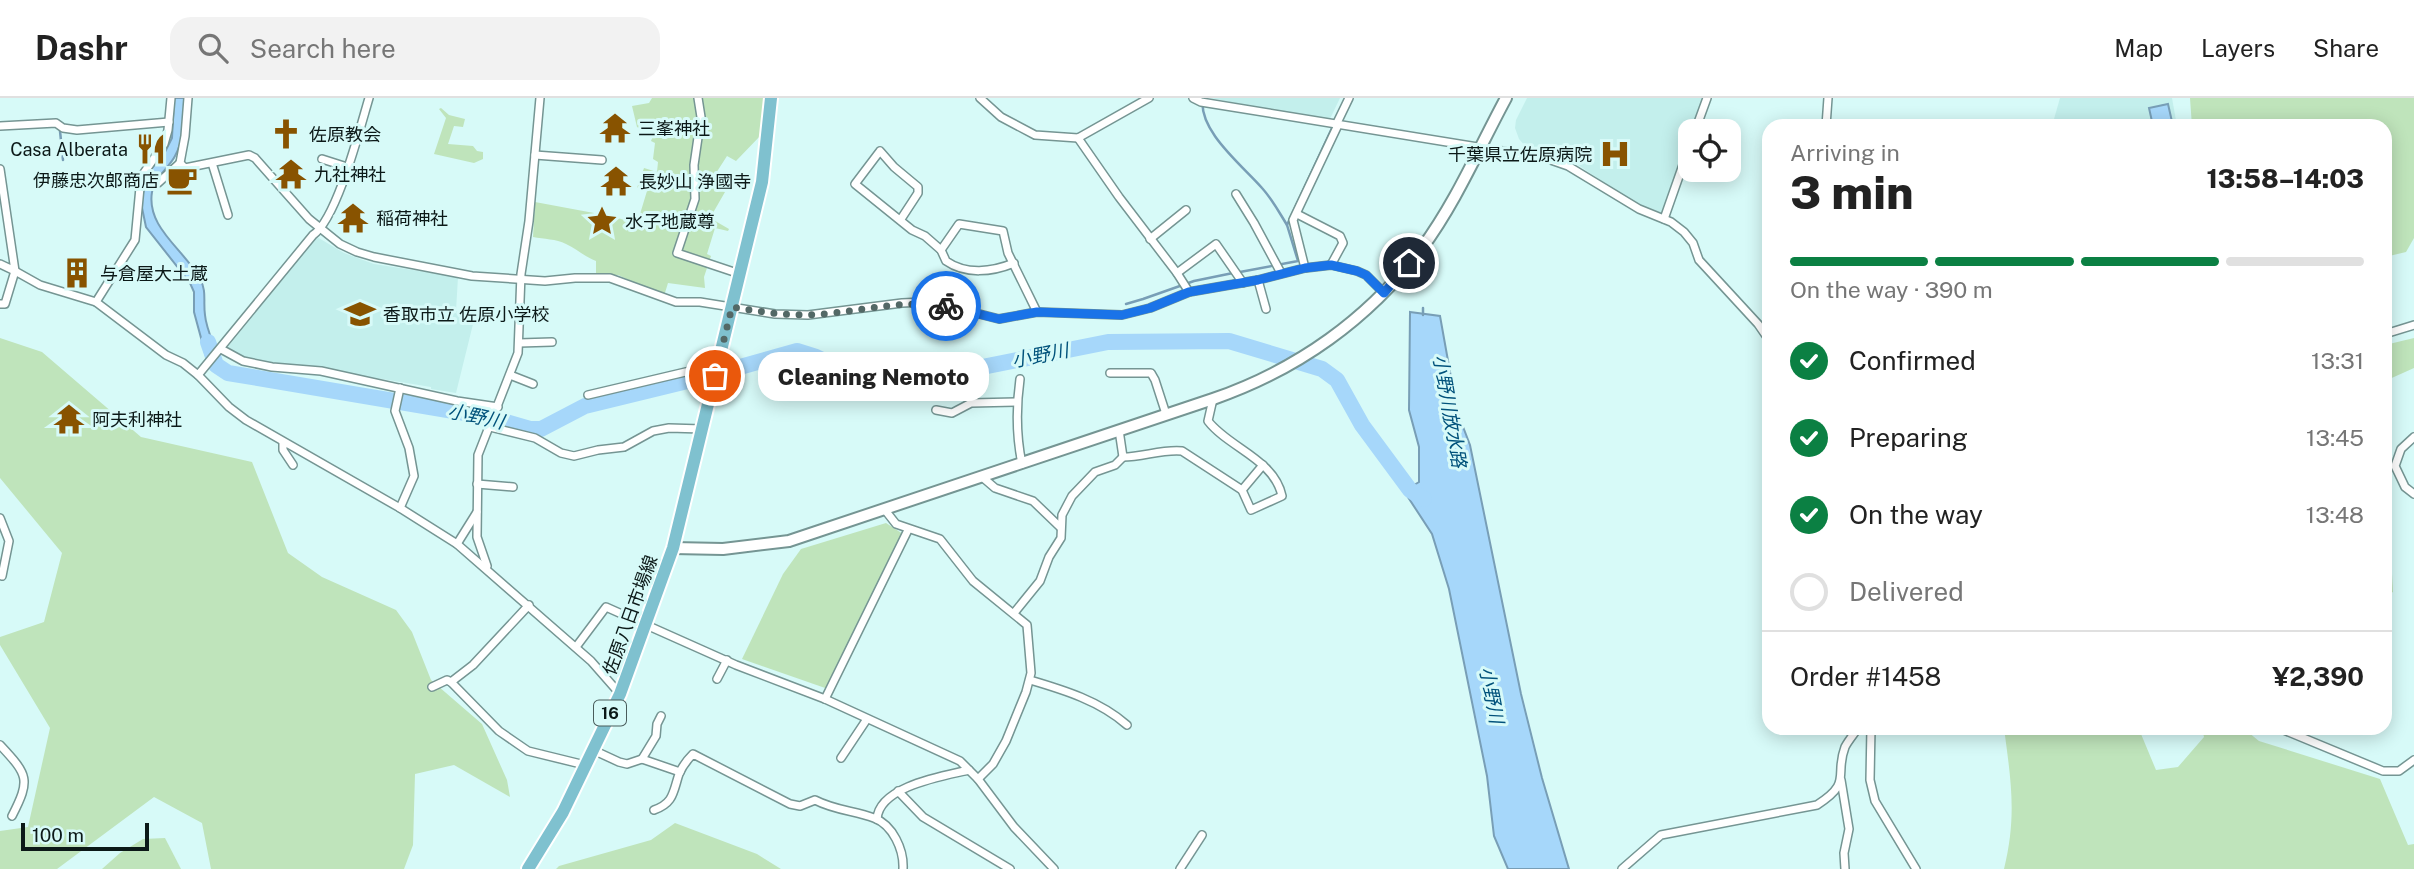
<!DOCTYPE html>
<html lang="en">
<head>
<meta charset="utf-8">
<style>
  :root { --surface:#fff; --page:#f2f2f2; --text:#222; --muted:#767676; --line:#e0e0e0; --accent:#0b8043 }
  body { margin:0; font-family:"Public Sans","Noto Sans JP",sans-serif; background:var(--page); color:var(--text); height:100vh; display:flex; flex-direction:column; font-size:26px; white-space:nowrap }
  * { box-sizing:border-box; margin:0 }
  p { font-size:23px; color:var(--muted) }
  .icon { flex:none; width:38px; height:38px; fill:none; stroke:currentColor; stroke-width:2; stroke-linecap:round; stroke-linejoin:round }
  .map { position:relative; flex:1; overflow:hidden }
  .sheet { position:absolute; left:1762px; top:21px; width:630px; height:616px; display:flex; flex-direction:column; background:var(--surface); border-radius:21px; box-shadow:0 4px 18px #0003 }
  .sheet>* { flex:none }
  .controls { position:absolute; left:1678px; top:21px; display:grid; gap:14px }
  .controls a { display:grid; place-items:center; width:63px; height:63px; border-radius:14px; background:var(--surface); box-shadow:0 4px 18px #0003; font-size:35px }
  .scale { position:absolute; left:21px; bottom:18px; width:128px; box-sizing:border-box; padding-left:7px; border:4px solid #0c1918; border-top:0; font-size:19px; line-height:24px; white-space:nowrap; color:#0c1918; -webkit-text-stroke:5px #d7faf8; paint-order:stroke }
  .pin { position:absolute; display:grid; place-items:center; width:60px; height:60px; color:#fff; margin:-30px; border:4px solid #fff; border-radius:50%; box-shadow:0 2px 7px #0007 }
  .courier { position:absolute; display:grid; place-items:center; width:70px; height:70px; margin:-35px; border:5px solid #1a73e8; border-radius:50%; background:#fff; color:#222; box-shadow:0 2px 9px #0007 }
  .bubble { position:absolute; height:49px; border-radius:21px; background:var(--surface); box-shadow:0 4px 18px #0003; font-size:23px; font-weight:800; line-height:49px; text-align:center }
  .overview em { font-style:normal; font-weight:800 }
  .overview div { display:flex; flex-direction:column-reverse }
  .overview { display:flex; align-items:center; justify-content:space-between; height:119px; padding:0 28px }
  h1 { font-size:46px; font-weight:800; line-height:52px }
  .bar { display:grid; grid-template-columns:repeat(4,1fr); gap:10px 7px; align-content:center; height:84px; padding:0 28px }
  .bar i { height:9px; border-radius:5px; background:var(--line) }
  .bar .selected { background:var(--accent) }
  .bar p { grid-column:span 4 }
  .line { display:flex; align-items:center; gap:18px; padding:0 28px; border-top:2px solid var(--line) }
  .line div { flex:1 }
  ol { padding:0 28px; list-style:none }
  li { display:flex; align-items:center; gap:21px; height:77px }
  li p { margin-inline-start:auto }
  li .icon { padding:7px; border-radius:50%; background:var(--accent); color:#fff; stroke-width:4 }
  li:last-child { color:var(--muted) }
  li i { width:38px; height:38px; border:4px solid var(--line); border-radius:50% }
  header { display:flex; align-items:center; gap:42px; box-sizing:border-box; height:98px; padding:0 35px; background:var(--surface); border-bottom:2px solid var(--line) }
  header strong { font-size:33px }
  nav { display:flex; gap:38px; margin-inline-start:auto; font-size:24px }
  .search { width:490px; height:63px; background:var(--page); display:flex; align-items:center; gap:18px; box-sizing:border-box; padding:0 24px; border-radius:21px; color:var(--muted); font-size:26px }
  .map>svg:first-child { display:block }
  .built { fill:#c3efec }
  .green { fill:#bfe4bb }
  .water { fill:#a6d7fa; stroke:#789eb6; stroke-width:2 }
  .lines { fill:none; stroke-linecap:round; stroke-linejoin:round }
  .stream { stroke:#789eb6; stroke-width:2.5 }
  .river { stroke:#a6d7fa; stroke-width:16 }
  .street-casing { stroke:#759593; stroke-width:10 }
  .secondary-casing { stroke:#759593; stroke-width:14 }
  .primary-casing { stroke:#fff; stroke-width:16 }
  .street { stroke:#fff; stroke-width:7 }
  .secondary { stroke:#fff; stroke-width:10 }
  .primary { stroke:#7fc1cf; stroke-width:12 }
  .done { stroke:#536866; stroke-width:7; stroke-dasharray:0 12.6 }
  .route { stroke:#1a73e8; stroke-width:9 }
  .labels { text-anchor:middle; dominant-baseline:central; stroke-width:6; stroke-linejoin:round; paint-order:stroke }
  .shield { fill:#d7faf8; stroke:#495c5b; stroke-width:2 }
  .shield-label { font-size:16px; font-weight:bold; fill:#0c1918 }
  .poi-label { font-size:18px; fill:#0c1918; stroke:#d7faf8; text-anchor:start }
  .street-label { font-size:18px; fill:#0c1918; stroke:#d7faf8 }
  .water-label { font-size:19px; font-style:italic; fill:#01527b; stroke:#d7faf8 }
</style>
</head>
<body>
<header>
<strong>Dashr</strong>
<div class="search"><svg class="icon" aria-label="search" viewBox="0 0 24 24"><circle cx="10" cy="10" r="6"/><path d="M15 15l6 6"/></svg>Search here</div>
<nav><a>Map</a><a>Layers</a><a>Share</a></nav>
</header>
<div class="map">
<svg width="2414" height="771" viewBox="0 0 2414 771">
  <rect width="100%" height="100%" fill="#d7faf8"/>
  <!-- built -->
  <g class="built">
    <polygon points="1210,0 1340,0 1329,23"/>
    <polygon points="1527,0 1704,0 1663,115 1641,109 1578,67 1562,59 1531,53 1526,49 1519,41 1515,30 1516,22"/>
    <polygon points="2060,0 2172,0 2177,28 2052,28"/>
    <polygon points="317,139 344,155 374,166 458,179 456,213 475,218 456,295 431,291 431,289 321,271 272,267 243,261 227,250"/>
  </g>
  <!-- green -->
  <g class="green">
    <path d="M652,0H766L762,36L736,63L727,58L709,86L725,94L710,120L729,131L728,133L715,130L707,156L711,158L704,179L705,190L668,185L664,198L618,177H596V163C585,159 577,151 566,146C556,141 544,141 533,139L535,104L594,115V119L603,121L605,116L637,126L647,93L637,90L644,70L657,74L658,64L653,61L655,45L651,43L653,38L637,29L632,8L649,5Z"/>
    <polygon points="2190,0 2414,0 2414,140 2406,154 2385,159 2385,28 2192,28"/>
    <polygon points="441,10 449,17 465,21 463,29 454,28 448,46 473,48 477,53 483,54 483,61 474,65 434,56 446,20 439,11"/>
    <polygon points="0,240 42,254 141,339 252,364 288,455 322,479 396,512 412,534 431,582 482,626 507,682 510,699 454,667 415,676 413,747 404,771 211,771 202,725 154,699 57,771 0,771 0,733 28,729 50,630 0,547 0,539 44,524 62,455 0,380"/>
    <polygon points="2414,240 2414,270 2385,283 2385,247"/>
    <polygon points="886,425 903,436 828,591 742,561 783,476 801,451"/>
    <polygon points="2385,451 2391,457 2393,494 2385,498"/>
    <path d="M2004,630H2145L2141,636L2156,672L2178,669L2204,639L2202,630H2243L2259,643L2380,681L2408,747L2414,746V771H2004C2017,718 2011,683 2004,630Z"/>
    <polygon points="675,725 757,756 781,771 556,771 559,768 651,742"/>
    <polygon points="165,740 181,771 102,771 120,755 143,741"/>
  </g>
  <!-- water -->
  <g class="water">
    <path d="M174,0H184C184,20 185,40 175,58C169,70 154,80 152,94C146,130 185,152 200,181C207,193 203,204 205,217C206,229 212,242 216,253L207,262L194,214V194L190,185L146,129L141,105L147,76L165,54L172,40Z"/>
    <polygon points="2168,6 2173,28 2153,28 2149,10"/>
    <polygon points="1410,214 1440,218 1457,313 1470,347 1521,596 1542,680 1569,771 1508,771 1494,738 1487,678 1449,491 1432,436 1404,393 1419,384 1419,349 1409,312"/>
  </g>
  <g class="lines">
    <!-- stream -->
    <g class="stream">
      <path d="M1203,0C1197,32 1243,68 1262,90C1272,101 1279,114 1287,127"/>
      <polyline points="60,33 63,62"/>
      <polyline points="1240,174 1298,163 1287,127 1333,28"/>
      <polyline points="1126,206 1143,201 1194,183 1233,175"/>
      <polyline points="1423,210 1423,217"/>
    </g>
    <!-- river -->
    <polyline class="river" points="208,244 216,267 228,275 489,319 530,331 541,331 585,308 708,278 797,253 816,259 869,285 887,288 1108,244 1229,243 1322,271 1337,282 1362,327 1410,392 1424,401"/>
    <!-- street casing -->
    <g class="street-casing">
      <g id="street">
        <path d="M171,0L168,32L164,46L141,79L135,142L96,204L166,257L183,265L198,277L313,137C337,121 360,30 369,0"/>
        <polyline points="188,0 185,38 180,65 185,70 249,57 255,60 309,121 340,146 357,154 374,159 472,178 545,183 575,180 610,180 676,204 700,204 775,216 808,217 902,205 923,204 948,208 999,221 1037,214 1122,217 1150,210 1189,194 1258,182 1305,170 1331,167 1357,173 1366,177 1384,195"/>
        <polyline points="698,0 701,19 694,67 695,101 677,155 740,176"/>
        <polyline points="980,0 1001,19 1035,37 1078,40 1149,0"/>
        <polyline points="1193,0 1201,4 1545,60 1568,68 1639,111 1671,124 1684,134 1693,145 1699,162 1758,226 1769,242"/>
        <polyline points="1336,27 1349,0"/>
        <polyline points="0,28 56,25 63,30 77,32 169,24"/>
        <polyline points="1826,28 1828,0"/>
        <polyline points="1695,33 1707,0"/>
        <polyline points="1078,40 1119,99 1177,175 1189,194"/>
        <polyline points="535,57 602,62"/>
        <polyline points="322,61 347,69"/>
        <polyline points="212,65 228,117"/>
        <polyline points="0,71 15,173 0,166"/>
        <polyline points="158,85 180,65"/>
        <polyline points="1236,96 1254,125 1281,175"/>
        <polyline points="1297,116 1340,138 1343,145 1331,167"/>
        <path d="M901,121L918,95V89L894,69L880,53L855,86L912,132L925,138L941,152L946,163C966,177 992,174 1014,165"/>
        <polyline points="1664,121 1690,47"/>
        <polyline points="1150,141 1186,112"/>
        <polyline points="941,152 959,126 1003,133 1008,155 1037,214"/>
        <polyline points="1305,170 1293,122 1338,27"/>
        <polyline points="1177,175 1216,146 1243,185"/>
        <polyline points="1258,182 1266,211"/>
        <polyline points="0,206 5,206 15,173 40,187 96,204"/>
        <polyline points="2385,236 2414,227"/>
        <polyline points="519,245 552,244"/>
        <polyline points="221,251 243,263 272,269 321,273 457,303 498,309"/>
        <polyline points="1110,275 1151,275 1155,282 1166,316"/>
        <polyline points="198,277 229,309 246,322 400,410 457,446 591,563 620,596"/>
        <polyline points="510,277 533,286"/>
        <path d="M1020,281C1016,310 1016,337 1022,366"/>
        <polyline points="400,290 395,313 409,350 414,378 400,410"/>
        <polyline points="588,297 694,272 709,262 720,258"/>
        <polyline points="936,312 952,315 971,305 1016,304"/>
        <polyline points="490,329 535,340 561,355 574,358 598,352 624,349 653,333 669,330 702,331"/>
        <path d="M1119,332L1123,359C1143,359 1162,351 1182,353L1242,392L1251,412L1282,398C1274,361 1229,350 1208,323L1213,301"/>
        <polyline points="2414,339 2401,351 2395,368 2405,389 2414,396"/>
        <polyline points="283,344 283,352 293,367"/>
        <polyline points="981,378 995,390 1033,403 1060,429"/>
        <polyline points="477,386 513,389"/>
        <polyline points="1242,392 1263,367"/>
        <polyline points="885,412 896,426 940,441 973,483 1027,527 1031,575 1026,594 1006,643 993,666 978,681"/>
        <polyline points="0,420 9,443 2,478"/>
        <polyline points="457,446 477,414"/>
        <polyline points="487,468 477,439 478,357 518,255 521,176 529,123 540,0"/>
        <polyline points="1014,515 1040,483 1049,459 1061,440 1062,417 1072,398 1095,374 1115,367 1123,359"/>
        <polyline points="576,549 606,509 736,567 825,601 960,663 978,681 1014,729 1054,771"/>
        <polyline points="717,581 727,562"/>
        <path d="M1030,582C1064,592 1100,603 1127,627"/>
        <polyline points="451,584 473,567 529,507"/>
        <polyline points="432,589 447,582 451,584 499,633 528,653 585,667"/>
        <polyline points="825,601 908,432"/>
        <polyline points="1871,630 1870,682 1875,703 1916,771"/>
        <polyline points="2279,630 2383,673 2399,673 2414,662"/>
        <path d="M0,647C28,677 31,681 12,718"/>
        <polyline points="593,652 619,664 627,666 642,661 680,674"/>
        <polyline points="841,660 867,621"/>
        <polyline points="642,661 656,638 657,626 661,618"/>
        <polyline points="1841,682 1849,731 1844,755 1845,771"/>
        <polyline points="898,693 923,719 1010,771"/>
        <path d="M654,712C674,705 673,694 679,676C682,669 688,661 693,656L790,706L800,708L815,702C834,712 855,713 874,720C893,727 904,752 903,771"/>
        <path d="M877,721C879,688 944,678 969,672"/>
        <polyline points="1180,771 1202,737"/>
        <path d="M1622,771L1661,737L1817,707C1853,684 1834,678 1845,649C1848,643 1854,636 1858,630"/>
      </g>
    </g>
    <!-- secondary casing -->
    <g class="secondary-casing">
      <path id="secondary" d="M673,450L723,451L789,443L1213,301C1297,272 1369,221 1422,150C1456,104 1479,50 1506,0"/>
    </g>
    <!-- primary casing -->
    <g class="primary-casing">
      <polyline id="primary" points="528,771 563,714 620,596 673,450 762,84 771,0"/>
    </g>
    <!-- street -->
    <use href="#street" class="street"/>
    <!-- secondary -->
    <use href="#secondary" class="secondary"/>
    <!-- primary -->
    <use href="#primary" class="primary"/>
  </g>
  <g class="lines">
    <!-- done -->
    <path class="done" d="M715,278L732,209C762,214 793,219 823,216C866,212 902,202 946,208"/>
    <!-- route -->
    <polyline class="route" points="946,208 999,221 1037,214 1122,217 1150,210 1189,194 1258,182 1305,170 1331,167 1357,173 1366,177 1384,195 1409,165"/>
  </g>
  <!-- icons -->
  <defs>
    <g id="temple-bare" transform="scale(2.415)"><path d="M0-6L5-2H3V0L6.5 2.5H4V6H1.5V3h-3V6H-4V2.5H-6.5L-3 0V-2H-5Z" fill="#885300" stroke="#d7faf8" stroke-width="2.5" paint-order="stroke"/></g>
    <g id="church-bare" transform="scale(2.415)"><path d="M-1.2-6h2.4v3.5h3.3v2.4h-3.3V6h-2.4V-.1h-3.3v-2.4h3.3Z" fill="#885300" stroke="#d7faf8" stroke-width="2.5" paint-order="stroke"/></g>
    <g id="restaurant-bare" transform="scale(2.415)"><path d="M-5-6h1v4h1v-4h1v4h1v-4h1v5L-1.5 .5V6h-2V.5L-5-1ZM5-6V6H3V1.5H1.5Q1.5-4 5-6Z" fill="#885300" stroke="#d7faf8" stroke-width="2.5" paint-order="stroke"/></g>
    <g id="hospital-bare" transform="scale(2.415)"><path d="M-5-5h3v3.5h4V-5h3V5h-3V1.5h-4V5h-3Z" fill="#885300" stroke="#d7faf8" stroke-width="2.5" paint-order="stroke"/></g>
    <g id="cafe-bare" transform="scale(2.415)"><path d="M-5.5-4.5H6V0H3Q3 3.5 0 3.5H-2.5Q-5.5 3.5-5.5 0ZM3-3.2v2h1.7v-2ZM-6 4.5H4V6H-6Z" fill="#885300" stroke="#d7faf8" stroke-width="2.5" paint-order="stroke"/></g>
    <g id="sight-bare" transform="scale(2.415)"><path d="M0-6L1.8-2.2L6-1.7L2.9 1.2L3.7 5.4L0 3.3L-3.7 5.4L-2.9 1.2L-6-1.7L-1.8-2.2Z" fill="#885300" stroke="#d7faf8" stroke-width="2.5" paint-order="stroke"/></g>
    <g id="building-bare" transform="scale(2.415)"><path d="M-4-6H4V6H1V3H-1V6H-4ZM-2.5-4.3h1.7v1.8h-1.7ZM.8-4.3h1.7v1.8H.8ZM-2.5-1h1.7V.8h-1.7ZM.8-1h1.7V.8H.8Z" fill="#885300" stroke="#d7faf8" stroke-width="2.5" paint-order="stroke"/></g>
    <g id="school-bare" transform="scale(2.415)"><path d="M0-5L7-2L0 1L-7-2ZM-4 1L0 2.5L4 1V4Q0 6-4 4Z" fill="#885300" stroke="#d7faf8" stroke-width="2.5" paint-order="stroke"/></g>
  </defs>
  <g fill-rule="evenodd">
    <use href="#temple-bare" x="615" y="30"/>
    <use href="#church-bare" x="286" y="36"/>
    <use href="#restaurant-bare" x="151" y="51"/>
    <use href="#hospital-bare" x="1615" y="56"/>
    <use href="#temple-bare" x="291" y="76"/>
    <use href="#cafe-bare" x="182" y="82"/>
    <use href="#temple-bare" x="616" y="83"/>
    <use href="#temple-bare" x="353" y="120"/>
    <use href="#sight-bare" x="602" y="123"/>
    <use href="#building-bare" x="77" y="175"/>
    <use href="#school-bare" x="360" y="216"/>
    <use href="#temple-bare" x="69" y="321"/>
  </g>
  <g class="labels">
    <!-- shield labels -->
    <rect class="shield" x="594" y="602.5" width="32" height="25" rx="5"/>
    <g class="shield-label">
      <text x="610" y="615">16</text>
    </g>
    <!-- poi labels -->
    <g class="poi-label">
      <text x="638" y="30">三峯神社</text>
      <text x="309" y="36">佐原教会</text>
      <text x="128" y="51" text-anchor="end">Casa Alberata</text>
      <text x="1592" y="56" text-anchor="end">千葉県立佐原病院</text>
      <text x="314" y="76">九社神社</text>
      <text x="159" y="82" text-anchor="end">伊藤忠次郎商店</text>
      <text x="639" y="83">長妙山 浄國寺</text>
      <text x="376" y="120">稲荷神社</text>
      <text x="625" y="123">水子地蔵尊</text>
      <text x="100" y="175">与倉屋大土蔵</text>
      <text x="383" y="216">香取市立 佐原小学校</text>
      <text x="92" y="321">阿夫利神社</text>
    </g>
    <!-- street labels -->
    <g class="street-label">
      <text transform="translate(630 517) rotate(-70)">佐原八日市場線</text>
    </g>
    <!-- water labels -->
    <g class="water-label">
      <text transform="translate(1040 257) rotate(-11)">小野川</text>
      <text transform="translate(1450 313) rotate(80)">小野川放水路</text>
      <text transform="translate(476 318) rotate(12)">小野川</text>
      <text transform="translate(1492 597) rotate(79)">小野川</text>
    </g>
  </g>
</svg>
<div class="controls">
<a><svg class="icon" aria-label="locate" viewBox="0 0 24 24"><circle cx="12" cy="12" r="6"/><path d="M12 2v4M12 18v4M2 12h4M18 12h4"/></svg></a>
</div>
<div class="scale">100 m</div>
<div class="pin" style="left:715px;top:278px;background:#ea580c"><svg class="icon" aria-label="bag" viewBox="0 0 24 24"><path d="M5 8h14l-1 12H6zM9 8a3 3 0 0 1 6 0"/></svg></div>
<div class="pin" style="left:1409px;top:165px;background:#1f2937"><svg class="icon" aria-label="home" viewBox="0 0 24 24"><path d="M3 11l9-7 9 7M6 9v11h12V9"/></svg></div>
<div class="courier" style="left:946px;top:208px"><svg class="icon" aria-label="bike" viewBox="0 0 24 24"><circle cx="6" cy="16" r="4"/><circle cx="18" cy="16" r="4"/><path d="M6 16l4-8h5l3 8M10 8l3 8H6M13 5h3"/></svg></div>
<div class="bubble" style="left:758px;top:254px;width:231px">Cleaning Nemoto</div>
<section class="sheet">
<div class="overview"><div><h1>3 min</h1><p>Arriving in</p></div><em>13:58–14:03</em></div>
<div class="bar"><i class="selected"></i><i class="selected"></i><i class="selected"></i><i></i><p>On the way · 390 m</p></div>
<ol>
<li><svg class="icon" aria-label="check" viewBox="0 0 24 24"><path d="M5 12l5 5 9-10"/></svg>Confirmed<p>13:31</p></li>
<li><svg class="icon" aria-label="check" viewBox="0 0 24 24"><path d="M5 12l5 5 9-10"/></svg>Preparing<p>13:45</p></li>
<li><svg class="icon" aria-label="check" viewBox="0 0 24 24"><path d="M5 12l5 5 9-10"/></svg>On the way<p>13:48</p></li>
<li><i></i>Delivered</li>
</ol>
<div class="line" style="height:91px"><div>Order #1458</div><b>¥2,390</b></div>
</section>
</div>
</body>
</html>
